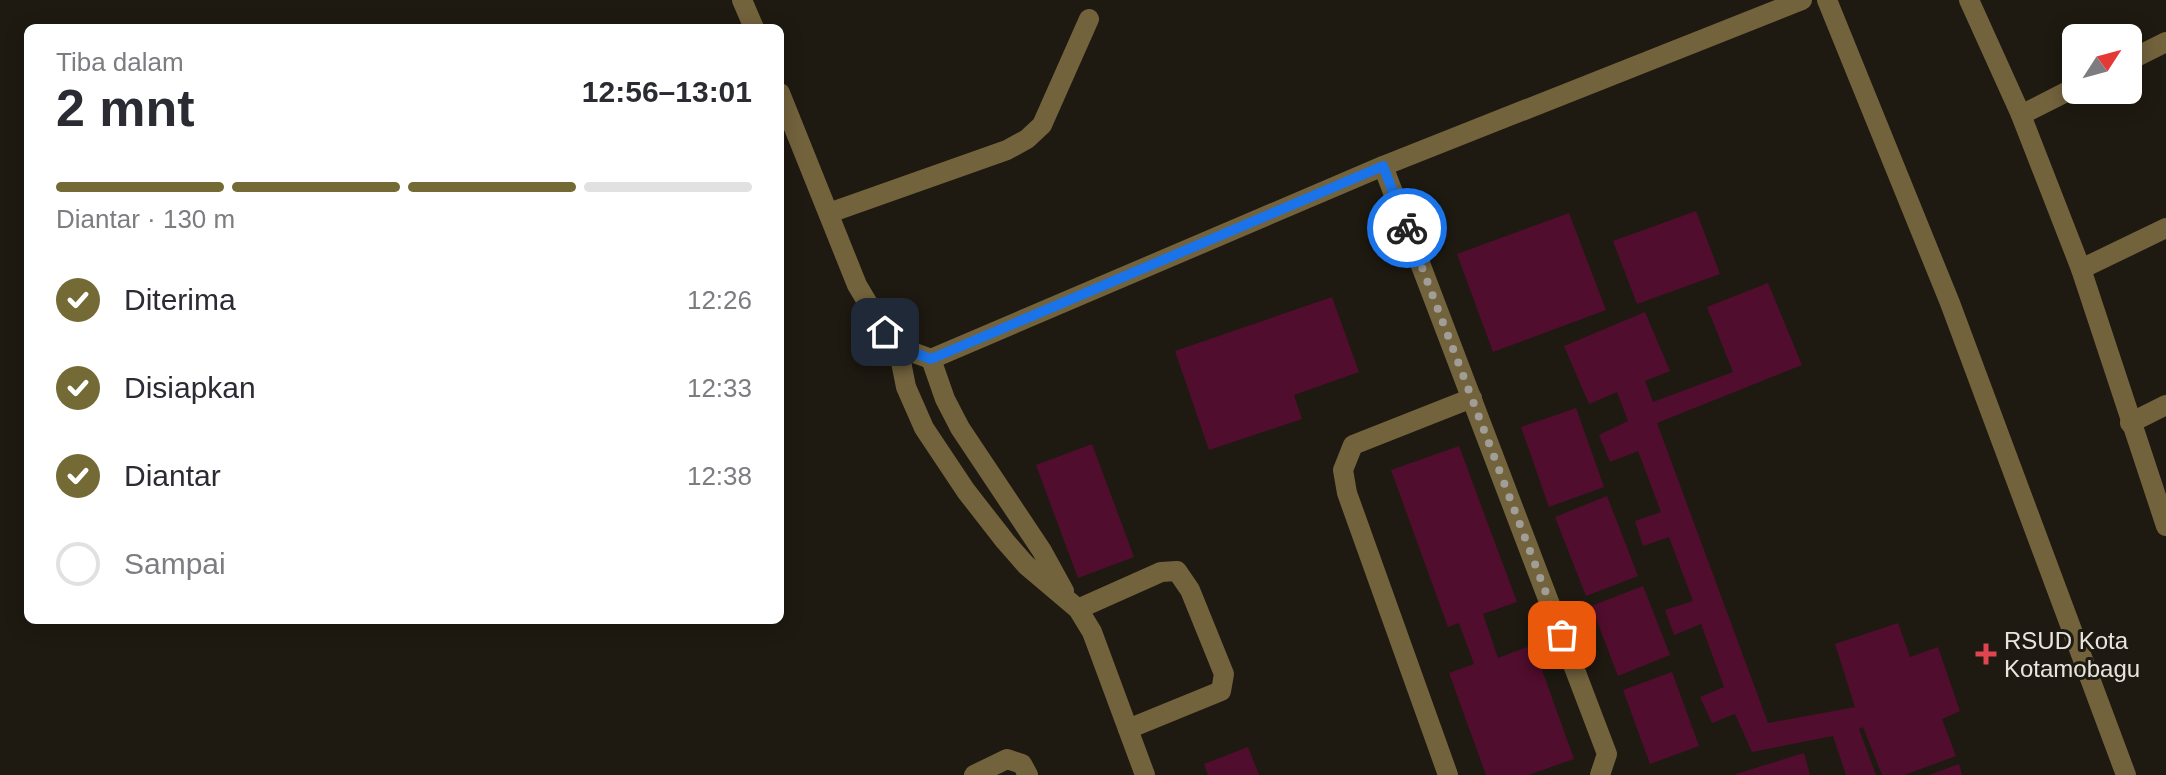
<!DOCTYPE html>
<html lang="id">
<head>
<meta charset="utf-8">
<style>
  :root { --surface:#fff; --page:#f2f2f3; --text:#2b2b33; --muted:#7c7c81; --line:#e1e1e2; --accent:#746a35 }
  body { margin:0; font-family:Arial,sans-serif; background:var(--page); color:var(--text); height:100vh; display:flex; flex-direction:column; font-size:30px; white-space:nowrap }
  * { box-sizing:border-box; margin:0 }
  p { font-size:26px; color:var(--muted) }
  .icon { flex:none; width:44px; height:44px; fill:none; stroke:currentColor; stroke-width:2; stroke-linecap:round; stroke-linejoin:round }
  .map { position:relative; flex:1; overflow:hidden }
  .side { position:absolute; left:24px; top:24px; width:760px; height:600px; display:flex; flex-direction:column; background:var(--surface); border-radius:12px; box-shadow:0 4px 20px #0003 }
  .side>* { flex:none }
  .needle { width:52px; rotate:54deg }
  .tools { position:absolute; left:2062px; top:24px; display:grid; gap:16px }
  .tools a { display:grid; place-items:center; width:80px; height:80px; border-radius:12px; background:var(--surface); box-shadow:0 4px 20px #0003; font-size:40px }
  .pin { position:absolute; display:grid; place-items:center; width:68px; height:68px; color:#fff; margin:-34px; border-radius:16px; box-shadow:0 4px 12px #0006 }
  .courier { position:absolute; display:grid; place-items:center; width:80px; height:80px; margin:-40px; border:6px solid #1a73e8; border-radius:50%; background:#fff; color:#222; box-shadow:0 2px 10px #0007 }
  .head em { font-style:normal; font-weight:800 }
  .head div { display:flex; flex-direction:column-reverse }
  .head { display:flex; align-items:center; justify-content:space-between; height:136px; padding:0 32px }
  h1 { font-size:52px; font-weight:800; line-height:60px }
  .bar { display:grid; grid-template-columns:repeat(4,1fr); gap:12px 8px; align-content:center; height:96px; padding:0 32px }
  .bar i { height:10px; border-radius:6px; background:var(--line) }
  .bar .active { background:var(--accent) }
  .bar p { grid-column:span 4 }
  ol { padding:0 32px; list-style:none }
  li { display:flex; align-items:center; gap:24px; height:88px }
  li p { margin-inline-start:auto }
  li .icon { padding:8px; border-radius:50%; background:var(--accent); color:#fff; stroke-width:4 }
  li:last-child { color:var(--muted) }
  li i { width:44px; height:44px; border:4px solid var(--line); border-radius:50% }
  .map>svg:first-child { display:block }
  .building { fill:#510d2d }
  .lines { fill:none; stroke-linecap:round; stroke-linejoin:round }
  .minor { stroke:#73633d; stroke-width:20 }
  .done { stroke:#a19e97; stroke-width:8; stroke-dasharray:0 14.4 }
  .route { stroke:#1a73e8; stroke-width:10 }
  .health-dot { fill:#e0444e; stroke:#1e1a11; stroke-width:3 }
  .labels { text-anchor:middle; dominant-baseline:central; stroke-width:6; stroke-linejoin:round; paint-order:stroke }
  .poi-label { font-size:24px; fill:#e8e5df; stroke:#1e1a11; text-anchor:start }
</style>
</head>
<body>
<div class="map">
<svg width="2166" height="775" viewBox="0 0 2166 775">
  <rect width="100%" height="100%" fill="#1e1a11"/>
  <!-- building -->
  <g class="building">
    <polygon points="1696,211 1720,274 1637,304 1613,241"/>
    <polygon points="1569,213 1606,310 1493,352 1457,254"/>
    <polygon points="1768,283 1802,365 1657,423 1768,723 1855,707 1835,644 1898,623 1910,657 1938,647 1960,711 1942,719 1956,756 1904,775 1882,775 1863,727 1859,729 1876,775 1846,775 1833,736 1752,752 1735,714 1712,723 1700,697 1724,687 1701,624 1674,635 1665,610 1693,601 1669,537 1643,546 1635,521 1661,512 1638,451 1610,462 1599,435 1628,421 1617,392 1589,404 1564,346 1645,312 1670,371 1645,381 1653,402 1733,372 1707,307"/>
    <polygon points="1332,297 1359,372 1294,395 1302,419 1209,450 1175,351"/>
    <polygon points="1576,408 1604,487 1549,507 1521,427"/>
    <polygon points="1092,444 1134,557 1078,578 1036,465"/>
    <polygon points="1459,446 1517,602 1483,614 1498,658 1533,645 1574,759 1528,775 1486,775 1449,673 1474,664 1459,623 1448,627 1391,470"/>
    <polygon points="1607,496 1638,576 1586,596 1555,517"/>
    <polygon points="1643,586 1670,655 1618,676 1591,606"/>
    <polygon points="1672,672 1699,746 1650,764 1623,690"/>
    <polygon points="1248,747 1259,775 1208,775 1204,764"/>
    <polygon points="1804,753 1810,775 1736,775 1736,774"/>
    <polygon points="1959,764 1962,775 1929,775"/>
  </g>
  <g class="lines">
    <!-- minor -->
    <g class="minor">
      <polyline points="742,0 754,28"/>
      <polyline points="1827,0 1950,303 2126,775"/>
      <polyline points="1969,0 2021,115 2081,269 2166,526"/>
      <polyline points="2128,61 2166,42"/>
      <polyline points="780,93 857,285 885,332 898,347 931,359 1383,166 1802,0"/>
      <polyline points="2021,115 2076,87"/>
      <polyline points="1383,166 1607,754 1600,775"/>
      <polyline points="829,213 1007,150 1027,139 1042,125 1089,19"/>
      <polyline points="2081,269 2166,228"/>
      <polyline points="898,347 906,387 924,428 966,491 1005,541 1026,565 1078,609 1092,632 1145,775"/>
      <polyline points="931,359 945,399 960,428 1042,551 1064,591"/>
      <polyline points="2130,423 2166,405"/>
      <polyline points="1078,609 1161,572 1177,571 1190,590 1224,674 1221,691 1128,729"/>
      <polyline points="974,775 1007,759 1022,764 1028,775"/>
      <polyline points="1448,775 1347,493 1343,470 1353,445 1472,398"/>
    </g>
  </g>
  <g class="lines">
    <!-- done -->
    <polyline class="done" points="1407,228 1562,635"/>
    <!-- route -->
    <polyline class="route" points="885,332 898,347 931,359 1383,166 1407,228"/>
  </g>
  <!-- markers -->
  <path class="health-dot" d="M1982 642h8v8h8v8h-8v8h-8v-8h-8v-8h8z"/>
  <g class="labels">
    <!-- poi labels -->
    <g class="poi-label">
      <text x="2004" y="640">RSUD Kota<tspan x="2004" dy="28">Kotamobagu</tspan></text>
    </g>
  </g>
</svg>
<div class="tools">
<a><svg class="needle" viewBox="-14 -14 28 28"><path d="M0-13l5 13h-10z" fill="#e53935"/><path d="M0 13l5-13h-10z" fill="#7c7c81"/></svg></a>
</div>
<div class="pin" style="left:1562px;top:635px;background:#ea580c"><svg class="icon" aria-label="bag" viewBox="0 0 24 24"><path d="M5 8h14l-1 12H6zM9 8a3 3 0 0 1 6 0"/></svg></div>
<div class="pin" style="left:885px;top:332px;background:#1f2937"><svg class="icon" aria-label="home" viewBox="0 0 24 24"><path d="M3 11l9-7 9 7M6 9v11h12V9"/></svg></div>
<div class="courier" style="left:1407px;top:228px"><svg class="icon" aria-label="bike" viewBox="0 0 24 24"><circle cx="6" cy="16" r="4"/><circle cx="18" cy="16" r="4"/><path d="M6 16l4-8h5l3 8M10 8l3 8H6M13 5h3"/></svg></div>
<section class="side">
<div class="head"><div><h1>2 mnt</h1><p>Tiba dalam</p></div><em>12:56–13:01</em></div>
<div class="bar"><i class="active"></i><i class="active"></i><i class="active"></i><i></i><p>Diantar · 130 m</p></div>
<ol>
<li><svg class="icon" aria-label="check" viewBox="0 0 24 24"><path d="M5 12l5 5 9-10"/></svg>Diterima<p>12:26</p></li>
<li><svg class="icon" aria-label="check" viewBox="0 0 24 24"><path d="M5 12l5 5 9-10"/></svg>Disiapkan<p>12:33</p></li>
<li><svg class="icon" aria-label="check" viewBox="0 0 24 24"><path d="M5 12l5 5 9-10"/></svg>Diantar<p>12:38</p></li>
<li><i></i>Sampai</li>
</ol>
</section>
</div>
</body>
</html>
